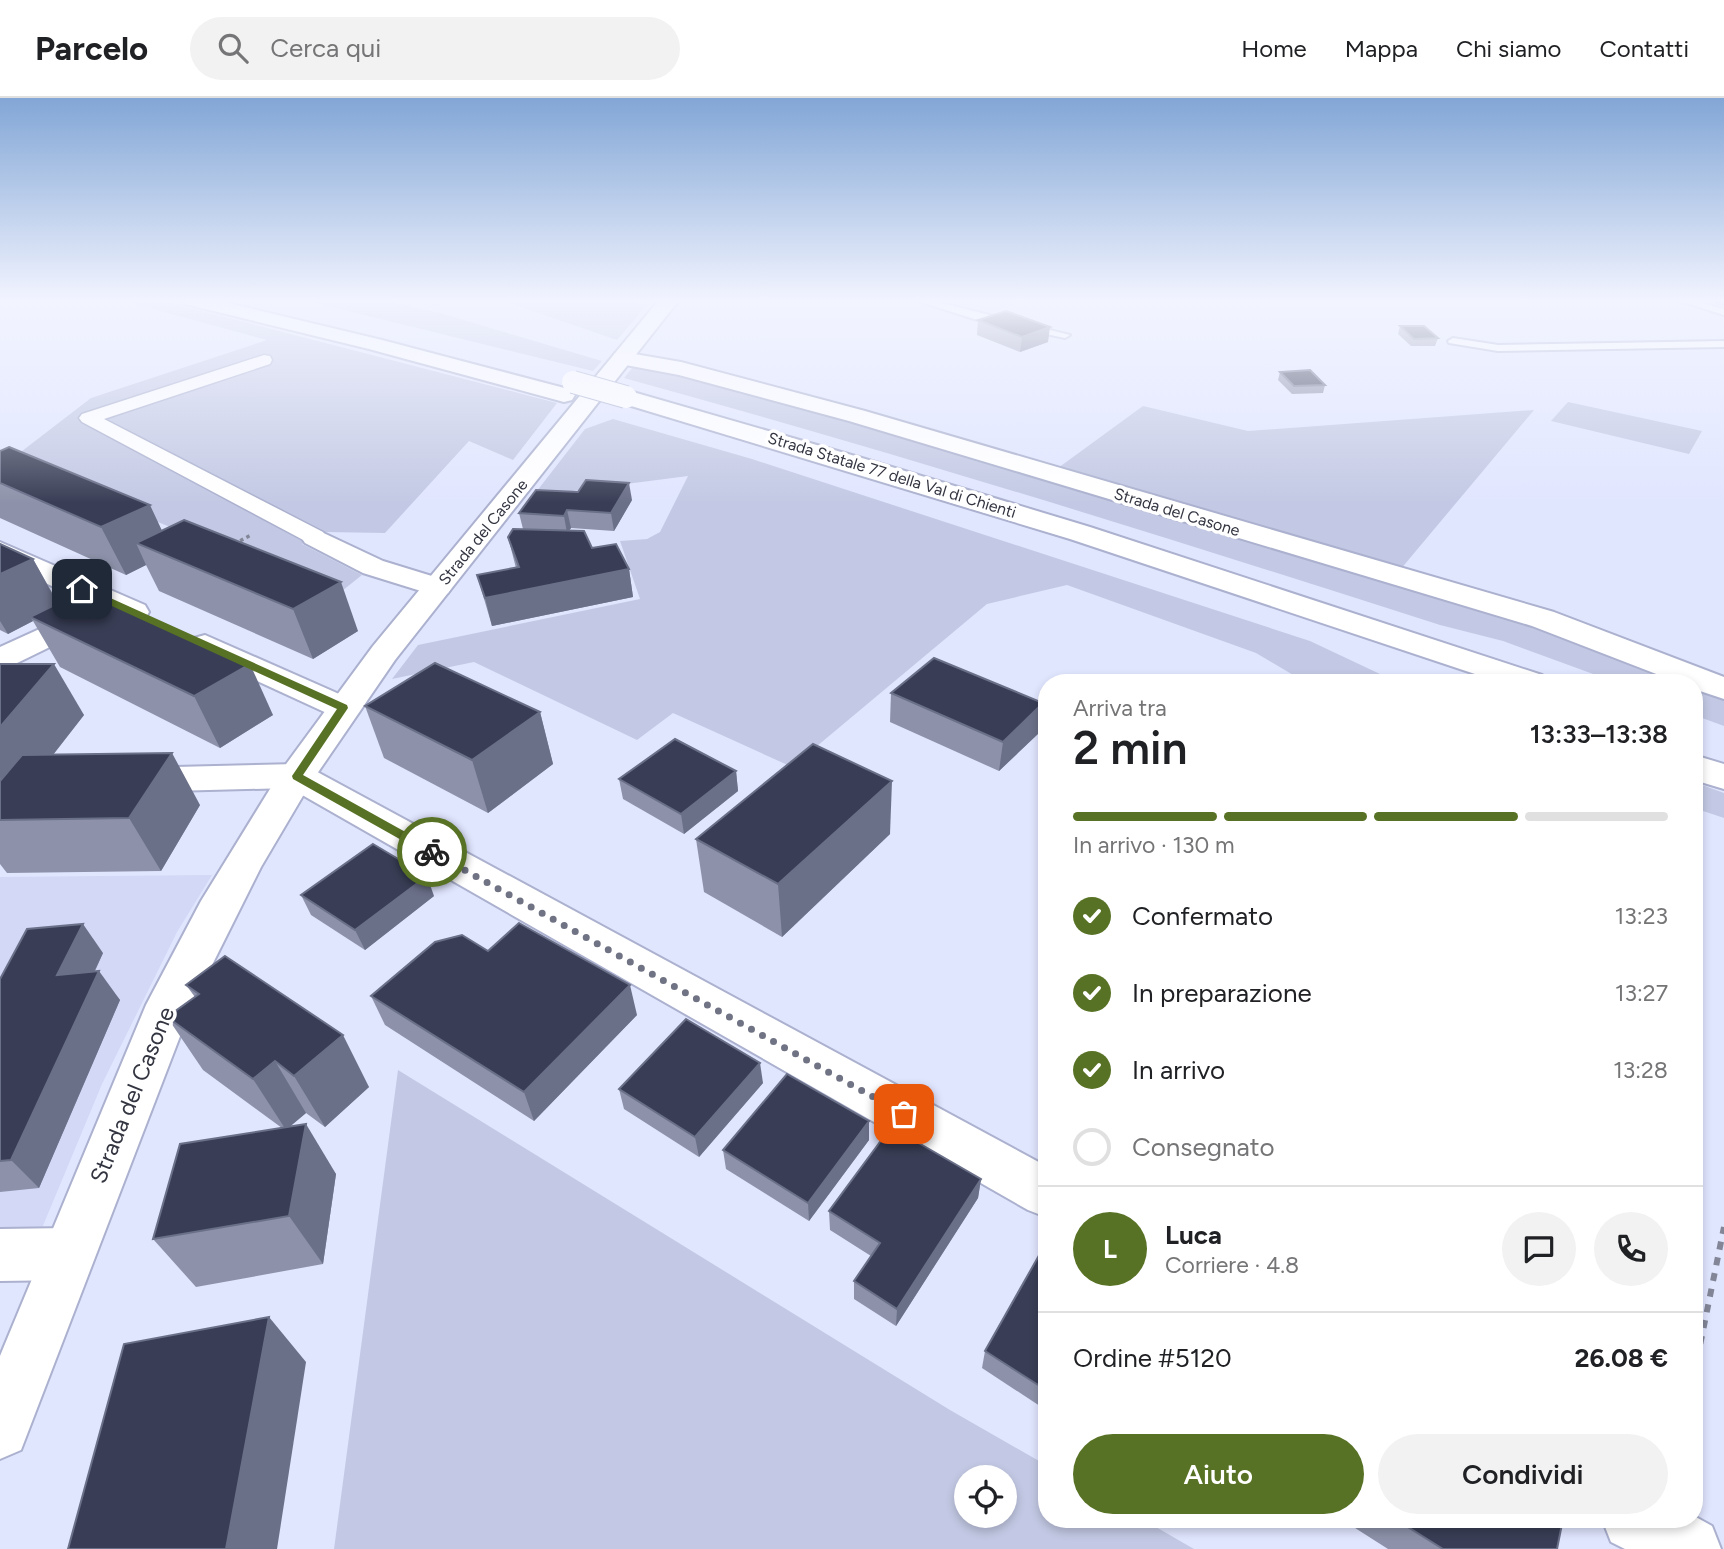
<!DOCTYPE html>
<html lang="it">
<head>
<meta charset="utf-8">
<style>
  :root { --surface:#fff; --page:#f2f2f2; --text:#202124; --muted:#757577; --line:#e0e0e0; --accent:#587225 }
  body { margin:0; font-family:Figtree,sans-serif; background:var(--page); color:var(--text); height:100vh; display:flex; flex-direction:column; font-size:26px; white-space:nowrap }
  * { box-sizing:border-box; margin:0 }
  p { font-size:23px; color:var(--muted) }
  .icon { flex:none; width:38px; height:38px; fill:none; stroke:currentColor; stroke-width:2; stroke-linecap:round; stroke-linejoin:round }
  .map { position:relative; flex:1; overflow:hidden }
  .panel { position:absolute; left:1038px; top:576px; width:665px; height:854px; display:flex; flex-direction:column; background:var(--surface); border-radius:28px; box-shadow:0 4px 10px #0003 }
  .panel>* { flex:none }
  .buttons { position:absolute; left:954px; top:1367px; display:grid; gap:14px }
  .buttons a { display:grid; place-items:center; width:63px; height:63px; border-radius:50%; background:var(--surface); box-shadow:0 4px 10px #0003; font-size:35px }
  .pin { position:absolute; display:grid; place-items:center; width:60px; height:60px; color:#fff; margin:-30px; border-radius:14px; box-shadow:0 4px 10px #0006 }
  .courier { position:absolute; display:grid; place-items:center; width:70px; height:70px; margin:-35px; border:5px solid #587225; border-radius:50%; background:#fff; color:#222; box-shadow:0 2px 9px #0007 }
  .overview em { font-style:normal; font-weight:600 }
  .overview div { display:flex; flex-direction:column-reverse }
  .overview { display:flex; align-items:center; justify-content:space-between; height:119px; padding:0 35px }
  h1 { font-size:46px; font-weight:600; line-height:52px }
  .bar { display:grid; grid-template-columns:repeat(4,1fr); gap:10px 7px; align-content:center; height:84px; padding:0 35px }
  .bar i { height:9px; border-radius:5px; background:var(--line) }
  .bar .active { background:var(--accent) }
  .bar p { grid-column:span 4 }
  .line { display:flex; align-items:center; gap:18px; padding:0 35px; border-top:2px solid var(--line) }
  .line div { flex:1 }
  .round { display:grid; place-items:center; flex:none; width:74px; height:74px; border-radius:37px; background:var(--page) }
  ol { padding:0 35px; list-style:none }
  li { display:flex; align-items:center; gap:21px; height:77px }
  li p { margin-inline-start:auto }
  li .icon { padding:7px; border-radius:50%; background:var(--accent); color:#fff; stroke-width:4 }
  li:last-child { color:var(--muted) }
  li i { width:38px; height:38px; border:4px solid var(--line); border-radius:50% }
  .button { display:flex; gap:14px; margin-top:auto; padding:14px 35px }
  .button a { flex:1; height:80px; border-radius:42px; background:var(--accent); color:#fff; font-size:28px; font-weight:600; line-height:80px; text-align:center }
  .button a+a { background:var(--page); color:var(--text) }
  header { display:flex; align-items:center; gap:42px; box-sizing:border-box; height:98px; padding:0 35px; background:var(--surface); border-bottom:2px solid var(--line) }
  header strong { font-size:33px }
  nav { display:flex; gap:38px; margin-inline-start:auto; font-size:24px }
  .search { width:490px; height:63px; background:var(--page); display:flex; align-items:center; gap:18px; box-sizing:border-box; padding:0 24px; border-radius:38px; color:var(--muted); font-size:26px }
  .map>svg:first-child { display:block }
  .built { fill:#d2d8f5 }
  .green { fill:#c3c9e4; fill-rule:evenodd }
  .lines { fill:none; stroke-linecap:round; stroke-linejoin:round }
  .canal { fill:#8a92bc; fill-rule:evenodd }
  .service-casing { stroke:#abb1ce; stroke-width:4 }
  .pedestrian-casing { stroke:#abb1ce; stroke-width:3 }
  .minor-casing { stroke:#abb1ce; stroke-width:4 }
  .tertiary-casing { stroke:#abb1ce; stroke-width:4 }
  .trunk-casing { stroke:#abb1ce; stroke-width:4 }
  .path-far1 { stroke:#828697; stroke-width:3.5; stroke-dasharray:3.5 3.5; stroke-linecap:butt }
  .path { stroke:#828697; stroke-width:6; stroke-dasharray:8 8; stroke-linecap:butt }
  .service { fill:#fff; fill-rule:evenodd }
  .pedestrian { fill:#fff; fill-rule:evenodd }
  .minor { fill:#fff; fill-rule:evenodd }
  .tertiary { fill:#fff; fill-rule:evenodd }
  .trunk { fill:#fff; fill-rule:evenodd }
  .trunk-bridge-casing { stroke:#abb1ce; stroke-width:24; stroke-linecap:butt }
  .trunk-bridge { stroke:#fff; stroke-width:22 }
  .wall { fill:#8d92aa }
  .shaded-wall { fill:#6b7089 }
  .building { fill:#393e56; stroke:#6b7089; stroke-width:2 }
  .route { fill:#587225 }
  .done { stroke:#707384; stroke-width:7; stroke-dasharray:0 12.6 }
  .labels { text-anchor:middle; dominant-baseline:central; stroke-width:7; stroke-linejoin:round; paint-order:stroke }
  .far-street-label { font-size:16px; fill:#333541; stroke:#fff }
  .near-street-label { font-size:23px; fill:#333541; stroke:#fff }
</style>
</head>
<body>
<header>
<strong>Parcelo</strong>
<div class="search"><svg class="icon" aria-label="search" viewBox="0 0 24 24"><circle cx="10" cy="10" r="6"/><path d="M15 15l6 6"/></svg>Cerca qui</div>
<nav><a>Home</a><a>Mappa</a><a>Chi siamo</a><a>Contatti</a></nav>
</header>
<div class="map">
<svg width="1724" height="1451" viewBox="0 0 1724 1451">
  <rect width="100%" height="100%" fill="#e1e6ff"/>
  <!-- built -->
  <polygon class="built" points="212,777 177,834 102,986 42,1130 0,1130 0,779"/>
  <!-- green -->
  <g class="green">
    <polygon points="119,202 159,202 557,305 513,362 469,343 385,435 324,434 302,446 362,477 337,497 40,376 0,370 91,300 267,242"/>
    <polygon points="303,202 381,202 440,215 602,263 593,273"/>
    <polygon points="501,202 627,202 646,208 617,242"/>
    <path d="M647,269L791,306L1370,480L1468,507L1565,539L1679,584H1615L1503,543L1440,527C1169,440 898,355 624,280L632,270Z"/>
    <polygon points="1568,304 1702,333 1689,356 1551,323"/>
    <polygon points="1143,308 1248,333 1534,312 1400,472 1058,370"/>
    <polygon points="613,321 752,361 1310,543 1397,584 1305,584 1256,555 1067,487 987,506 792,669 673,615 637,642 474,564 392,581 418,547 640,501 620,443 647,441 660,434 688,378 533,398 585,331"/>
    <polygon points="1694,591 1724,602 1724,628 1694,617"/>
    <polygon points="1694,684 1724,695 1724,720 1694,710"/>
    <path d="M398,972L950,1312L1046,1367V1421H1142L1194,1451H334ZM966,1379H1004V1418H966Z"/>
  </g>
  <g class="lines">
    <!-- canal -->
    <polygon class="canal" points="1712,202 1724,202 1724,208 1716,206"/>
    <!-- service casing -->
    <g class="service-casing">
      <g id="service">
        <polygon points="915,202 929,202 1070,237 1065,240 974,221"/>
        <polygon points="1678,202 1692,202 1724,211 1724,217"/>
        <polygon points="1453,240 1498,247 1724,243 1724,249 1498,253 1449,245 1448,243"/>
      </g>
    </g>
    <!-- pedestrian casing -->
    <g class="pedestrian-casing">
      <polygon id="pedestrian" points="264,257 270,258 272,262 270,266 104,321 323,434 326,439 323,444 307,444 82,324 79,320 82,316"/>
    </g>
    <!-- minor casing -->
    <g class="minor-casing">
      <g id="minor">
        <polygon points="623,254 681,264 865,313 1554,514 1724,579 1724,601 1694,591 1694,584 1677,584 1532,528 849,323 679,277 615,265 612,260 615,255"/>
        <polygon points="315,431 383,463 448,483 452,489 448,495 437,498 363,475 305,445 301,439 305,433"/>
        <polygon points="0,444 145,507 149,514 145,521 134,523 123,521 0,464"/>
        <polygon points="90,508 101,510 105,517 101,524 11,568 0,571 0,549"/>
        <polygon points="205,537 355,603 360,610 355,617 343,620 331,617 194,554 189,547 194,540"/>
        <polygon points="297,666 310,670 1046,1068 1046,1119 1028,1112 290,690 134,694 121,691 116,682 121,673 134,670"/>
        <polygon points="68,1130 87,1138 95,1156 87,1174 68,1182 0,1183 0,1131"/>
        <polygon points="1694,1418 1712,1428 1721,1451 1625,1451 1611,1444 1602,1421 1694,1421"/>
      </g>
    </g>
    <!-- tertiary casing -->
    <g class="tertiary-casing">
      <polygon id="tertiary" points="659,202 679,202 395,562 310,686 261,769 192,907 21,1352 0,1361 0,1258 146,907 201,803 281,673 373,548"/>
    </g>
    <!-- trunk casing -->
    <g class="trunk-casing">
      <g id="trunk">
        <polygon points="183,202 215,202 382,242 572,292 575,297 572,302 564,304 369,251 185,206"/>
        <polygon points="626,292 862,360 1090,429 1542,577 1547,584 1499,584 1070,441 618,304 615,299 618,294"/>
        <polygon points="1694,657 1724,666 1724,691 1694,682"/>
      </g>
    </g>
    <!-- path-far1 -->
    <polyline class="path-far1" points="234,446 251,437"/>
    <!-- path -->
    <polyline class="path" points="1694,1277 1724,1129"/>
    <!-- service -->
    <use href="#service" class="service"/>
    <!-- pedestrian -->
    <use href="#pedestrian" class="pedestrian"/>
    <!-- minor -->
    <use href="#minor" class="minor"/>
    <!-- tertiary -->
    <use href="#tertiary" class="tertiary"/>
    <!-- trunk -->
    <use href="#trunk" class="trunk"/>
    <!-- trunk-bridge casing -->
    <g class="trunk-bridge-casing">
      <polyline id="trunk-bridge" points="573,284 626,299"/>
    </g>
    <!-- trunk-bridge -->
    <use href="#trunk-bridge" class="trunk-bridge"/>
  </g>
  <!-- wall -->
  <g class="wall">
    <polygon points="978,222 1048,244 1020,254 977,237"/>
    <polygon points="1400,228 1438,240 1435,248 1411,248 1398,236"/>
    <polygon points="1280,274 1325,287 1323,295 1292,296 1278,282"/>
    <polygon points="0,353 162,433 358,533 313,561 159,493 146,467 126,477 0,420"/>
    <polygon points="632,402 614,433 571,430 569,433 592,450 629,471 633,499 492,528 477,477 516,470 508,439 523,431 519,415"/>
    <polygon points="0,446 33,461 58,505 273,617 220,650 60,569 33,523 8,536 0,532"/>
    <polygon points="0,566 84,617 53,657 200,707 161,773 7,775 0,766"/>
    <polygon points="891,595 1040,634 999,673 890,624"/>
    <polygon points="365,608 540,614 553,666 488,715 384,660"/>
    <polygon points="736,673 738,693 684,736 623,701 619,681"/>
    <polygon points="890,736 782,839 704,794 696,741"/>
    <polygon points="301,797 434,798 365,852 311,817"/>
    <polygon points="488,853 637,917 534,1023 385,927 371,898"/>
    <polygon points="103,855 95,873 120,902 39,1090 0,1094 0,881"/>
    <polygon points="186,887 369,989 325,1029 306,1015 290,1028 336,1076 323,1166 196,1189 153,1141 282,1030 203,972 167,919 195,899"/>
    <polygon points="763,985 699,1059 624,1011 619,991"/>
    <polygon points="869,1042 809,1123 726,1071 723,1052"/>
    <polygon points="981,1081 978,1100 896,1228 854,1201 854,1183 871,1158 830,1132 829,1113"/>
    <polygon points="1046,1145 1046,1312 982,1270 985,1253"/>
    <polygon points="1341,1421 1563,1421 1557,1451 1388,1451"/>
  </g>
  <!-- shaded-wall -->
  <g class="shaded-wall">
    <polygon points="1050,229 1048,244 1020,254 1022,239"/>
    <polygon points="629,385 632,402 614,433 611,415"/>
    <polygon points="150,407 172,454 136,445 146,467 126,477 101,429"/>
    <polygon points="567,412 571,430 567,435 564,418"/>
    <polygon points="33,461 60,510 30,519 33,523 8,536 0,523 0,476"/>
    <polygon points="629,471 633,499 492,528 485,500"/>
    <polygon points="341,484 358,533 313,561 293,511"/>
    <polygon points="54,566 84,617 16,704 0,680 0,629"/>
    <polygon points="250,566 273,617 220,650 194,598"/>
    <polygon points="1043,605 1040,634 999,673 1003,644"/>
    <polygon points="540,614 553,666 488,715 472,662"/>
    <polygon points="172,655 200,707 161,773 129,720"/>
    <polygon points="736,673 738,693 684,736 681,716"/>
    <polygon points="892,683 890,736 782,839 778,786"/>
    <polygon points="427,778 434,798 365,852 355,832"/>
    <polygon points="83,826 103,855 79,906 57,877"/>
    <polygon points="99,873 120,902 39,1090 11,1062"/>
    <polygon points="630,887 637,917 534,1023 524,994"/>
    <polygon points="343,937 369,989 325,1029 294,978"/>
    <polygon points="275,963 306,1015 286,1032 253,981"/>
    <polygon points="760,965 763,985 699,1059 695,1039"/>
    <polygon points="869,1023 869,1042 809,1123 808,1105"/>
    <polygon points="306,1026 336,1076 323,1166 289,1118"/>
    <polygon points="981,1081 978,1100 896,1228 897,1211"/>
    <polygon points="269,1219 306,1264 277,1451 226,1451"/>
  </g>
  <!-- building -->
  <g class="building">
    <polygon points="1006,213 1050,229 1022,239 978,222"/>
    <polygon points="1400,228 1424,228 1438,240 1414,241"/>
    <polygon points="1310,272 1325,287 1294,288 1280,274"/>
    <polygon points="9,349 150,407 101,429 0,385 0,353"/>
    <polygon points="586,382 629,385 611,415 567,412 564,418 519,415 536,392 578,394"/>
    <polygon points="184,422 341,484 293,511 136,445"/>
    <polygon points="513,431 584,433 592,450 616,446 629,471 485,500 477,477 519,469 508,439"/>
    <polygon points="0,446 33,461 0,476"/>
    <polygon points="87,491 250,566 194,598 30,519"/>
    <polygon points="934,560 1043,605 1003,644 891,595"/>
    <polygon points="435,565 540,614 472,662 365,608"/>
    <polygon points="0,566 54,566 0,629"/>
    <polygon points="675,641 736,673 681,716 619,681"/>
    <polygon points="813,646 892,683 778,786 696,741"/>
    <polygon points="172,655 129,720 0,722 0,683 22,657"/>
    <polygon points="373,746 427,778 355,832 301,797"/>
    <polygon points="519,825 630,887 524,994 371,898 435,844 462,837 488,853"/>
    <polygon points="83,826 57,877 99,873 11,1062 0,1063 0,881 27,831"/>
    <polygon points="225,858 343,937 294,978 275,963 253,981 167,919 199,896 186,887"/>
    <polygon points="686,921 760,965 695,1039 619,991"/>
    <polygon points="787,976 869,1023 808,1105 723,1052"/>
    <polygon points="306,1026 289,1118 153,1141 180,1046"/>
    <polygon points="891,1029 981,1081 897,1211 854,1183 880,1145 829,1113"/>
    <polygon points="1046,1145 1046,1292 985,1253"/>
    <polygon points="269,1219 226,1451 68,1451 124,1246"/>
    <polygon points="1395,1421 1563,1421 1557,1451 1443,1451"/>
  </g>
  <!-- sky -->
  <linearGradient id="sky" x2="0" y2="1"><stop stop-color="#82a6d6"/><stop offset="0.5" stop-color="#f2f4ff"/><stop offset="1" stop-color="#f2f4ff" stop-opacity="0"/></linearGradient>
  <rect width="1724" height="405" fill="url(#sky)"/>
  <!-- route -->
  <polygon class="route" points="79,489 86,489 347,607 348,610 303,677 436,751 436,757 428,757 293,681 292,678 337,611 79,493"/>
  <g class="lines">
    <!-- done -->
    <polyline class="done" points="432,754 904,1016"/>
  </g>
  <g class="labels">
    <!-- far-street labels -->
    <g class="far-street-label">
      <text transform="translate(892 377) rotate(17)">Strada Statale 77 della Val di Chienti</text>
      <text transform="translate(1177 414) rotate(17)">Strada del Casone</text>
      <text transform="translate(483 434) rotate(-51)">Strada del Casone</text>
    </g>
    <!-- near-street labels -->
    <g class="near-street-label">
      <text transform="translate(132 997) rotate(-68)">Strada del Casone</text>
    </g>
  </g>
</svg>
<div class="buttons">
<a><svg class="icon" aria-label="locate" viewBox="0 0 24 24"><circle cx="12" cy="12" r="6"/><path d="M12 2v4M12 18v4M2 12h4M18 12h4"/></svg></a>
</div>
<div class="pin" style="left:904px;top:1016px;background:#ea580c"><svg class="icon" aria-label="bag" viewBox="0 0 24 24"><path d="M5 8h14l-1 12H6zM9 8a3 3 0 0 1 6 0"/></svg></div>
<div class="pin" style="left:82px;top:491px;background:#1f2937"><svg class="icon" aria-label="home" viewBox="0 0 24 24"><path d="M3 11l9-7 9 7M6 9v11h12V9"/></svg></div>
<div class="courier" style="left:432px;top:754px"><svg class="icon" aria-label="bike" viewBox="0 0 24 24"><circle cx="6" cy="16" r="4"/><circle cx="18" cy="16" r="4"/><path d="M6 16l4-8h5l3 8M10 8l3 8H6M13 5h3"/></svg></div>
<section class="panel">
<div class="overview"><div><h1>2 min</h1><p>Arriva tra</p></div><em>13:33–13:38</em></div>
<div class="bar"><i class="active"></i><i class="active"></i><i class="active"></i><i></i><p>In arrivo · 130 m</p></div>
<ol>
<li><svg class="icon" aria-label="check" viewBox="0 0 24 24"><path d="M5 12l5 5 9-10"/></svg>Confermato<p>13:23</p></li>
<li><svg class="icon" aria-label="check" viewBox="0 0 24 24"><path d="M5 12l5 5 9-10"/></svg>In preparazione<p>13:27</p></li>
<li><svg class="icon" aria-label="check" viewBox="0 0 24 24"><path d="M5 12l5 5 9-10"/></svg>In arrivo<p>13:28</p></li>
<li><i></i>Consegnato</li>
</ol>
<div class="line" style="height:126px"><b class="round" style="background:var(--accent);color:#fff">L</b><div><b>Luca</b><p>Corriere · 4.8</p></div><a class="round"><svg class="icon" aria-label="chat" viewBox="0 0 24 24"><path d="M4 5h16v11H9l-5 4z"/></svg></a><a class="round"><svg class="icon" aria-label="phone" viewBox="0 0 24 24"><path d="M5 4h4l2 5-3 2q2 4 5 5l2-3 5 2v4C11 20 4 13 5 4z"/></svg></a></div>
<div class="line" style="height:91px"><div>Ordine #5120</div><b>26.08 €</b></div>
<div class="button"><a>Aiuto</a><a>Condividi</a></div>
</section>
</div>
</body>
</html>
